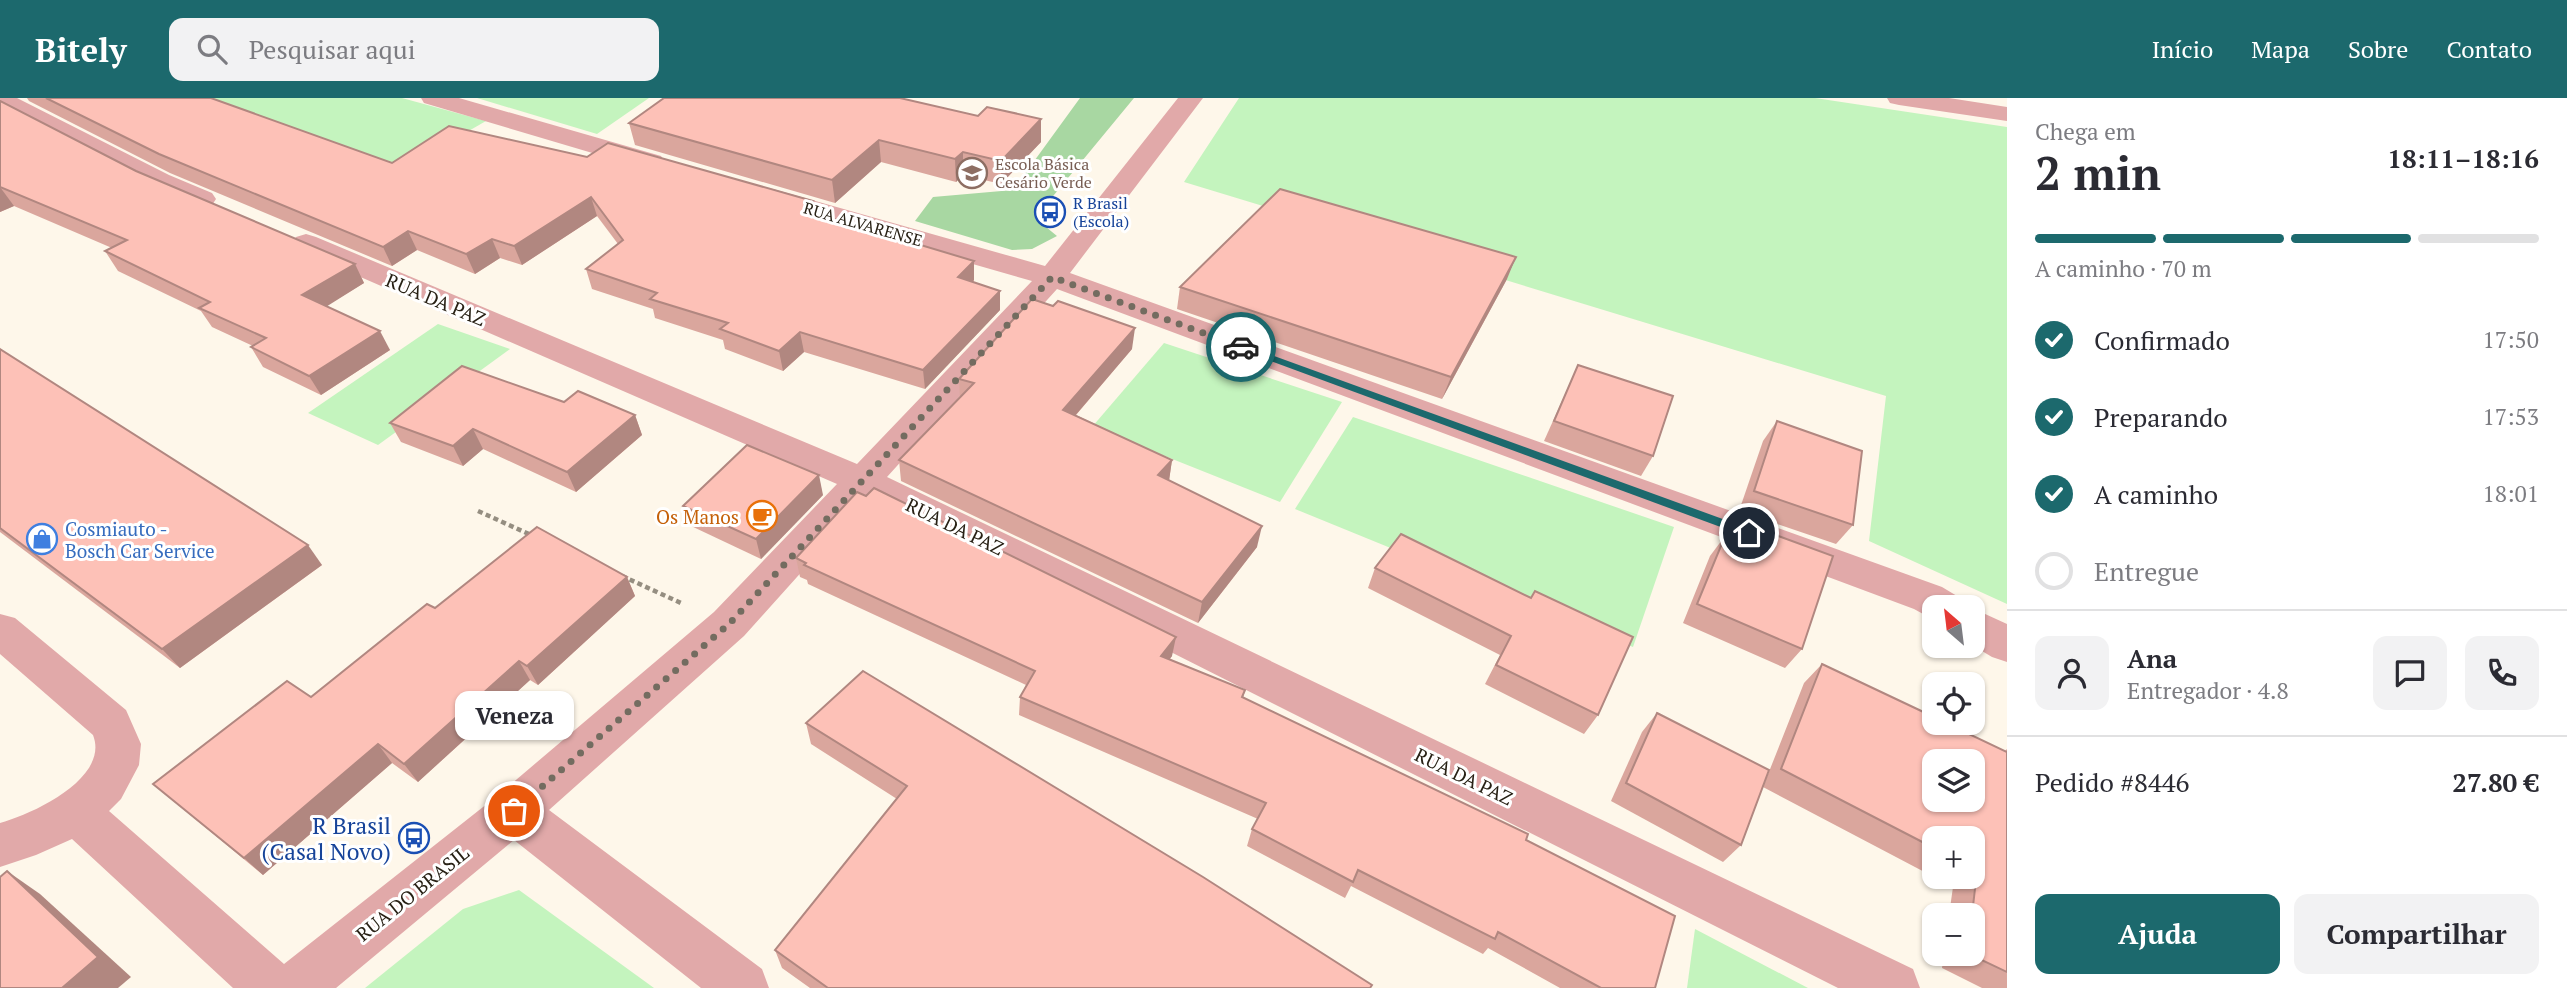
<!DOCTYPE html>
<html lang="pt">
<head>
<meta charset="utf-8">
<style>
  :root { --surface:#fff; --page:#f2f2f3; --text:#2b2b33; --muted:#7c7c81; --line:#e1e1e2; --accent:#1c696d }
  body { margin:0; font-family:"PT Serif",serif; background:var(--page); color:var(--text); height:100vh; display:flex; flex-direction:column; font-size:26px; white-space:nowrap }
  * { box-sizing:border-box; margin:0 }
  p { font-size:23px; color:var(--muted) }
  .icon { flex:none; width:38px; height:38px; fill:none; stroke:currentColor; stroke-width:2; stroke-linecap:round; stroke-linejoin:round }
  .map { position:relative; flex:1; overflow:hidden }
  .side { display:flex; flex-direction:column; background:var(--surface); width:560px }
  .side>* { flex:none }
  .needle { width:46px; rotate:332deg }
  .fabs { position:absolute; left:1922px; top:497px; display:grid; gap:14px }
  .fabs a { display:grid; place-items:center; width:63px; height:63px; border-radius:14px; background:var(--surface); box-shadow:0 2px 5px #0004; font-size:35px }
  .pin { position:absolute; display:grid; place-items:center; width:60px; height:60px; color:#fff; margin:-30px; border:4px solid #fff; border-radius:50%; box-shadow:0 2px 7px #0007 }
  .courier { position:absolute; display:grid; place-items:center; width:70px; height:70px; margin:-35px; border:5px solid #1c696d; border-radius:50%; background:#fff; color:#222; box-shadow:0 2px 9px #0007 }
  .bubble { position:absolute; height:49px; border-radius:14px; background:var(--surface); box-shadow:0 2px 5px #0004; font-size:23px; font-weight:700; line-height:49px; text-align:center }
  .head em { font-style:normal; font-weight:700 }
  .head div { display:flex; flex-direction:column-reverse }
  .head { display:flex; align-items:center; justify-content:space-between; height:119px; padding:0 28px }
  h1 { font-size:46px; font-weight:700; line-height:52px }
  .bar { display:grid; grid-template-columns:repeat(4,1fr); gap:10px 7px; align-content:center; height:84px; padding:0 28px }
  .bar i { height:9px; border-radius:5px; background:var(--line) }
  .bar .selected { background:var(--accent) }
  .bar p { grid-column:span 4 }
  .line { display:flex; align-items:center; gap:18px; padding:0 28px; border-top:2px solid var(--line) }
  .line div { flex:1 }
  .round { display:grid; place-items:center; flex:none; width:74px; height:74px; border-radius:14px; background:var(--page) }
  ol { padding:0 28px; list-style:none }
  li { display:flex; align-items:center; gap:21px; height:77px }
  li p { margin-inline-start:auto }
  li .icon { padding:7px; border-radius:50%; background:var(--accent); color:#fff; stroke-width:4 }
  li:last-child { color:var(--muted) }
  li i { width:38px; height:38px; border:4px solid var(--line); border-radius:50% }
  .cta { display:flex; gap:14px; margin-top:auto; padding:14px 28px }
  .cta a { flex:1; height:80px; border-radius:14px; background:var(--accent); color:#fff; font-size:28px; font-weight:700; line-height:80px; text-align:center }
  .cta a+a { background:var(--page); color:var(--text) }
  header { display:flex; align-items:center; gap:42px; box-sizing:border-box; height:98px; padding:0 35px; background:var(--accent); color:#fff }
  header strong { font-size:33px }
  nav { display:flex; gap:38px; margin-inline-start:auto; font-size:24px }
  .search { width:490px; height:63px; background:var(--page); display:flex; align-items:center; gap:18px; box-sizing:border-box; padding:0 24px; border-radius:14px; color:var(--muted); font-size:26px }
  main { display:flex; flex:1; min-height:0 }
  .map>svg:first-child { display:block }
  .green { fill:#c4f4be }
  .forest { fill:#a8d7a2 }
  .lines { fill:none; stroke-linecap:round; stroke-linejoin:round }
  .path { stroke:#958e81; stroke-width:4.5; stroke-dasharray:5 3.5; stroke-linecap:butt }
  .minor { fill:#e1a9a9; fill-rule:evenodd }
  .wall { fill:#daa69d; fill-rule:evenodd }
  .shaded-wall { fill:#b18780 }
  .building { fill:#fdc1b7; stroke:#b18780; stroke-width:2; fill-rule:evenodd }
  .route { fill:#1c696d }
  .done { stroke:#736c60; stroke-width:7; stroke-dasharray:0 12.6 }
  .labels { text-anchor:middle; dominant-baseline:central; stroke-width:6; stroke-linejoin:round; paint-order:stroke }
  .far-education-label { font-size:16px; fill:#785e54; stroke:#fff; text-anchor:start }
  .far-transit-label { font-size:16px; fill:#164399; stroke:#fff; text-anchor:start }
  .far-street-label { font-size:16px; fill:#282115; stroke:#fff }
  .street-label { font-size:19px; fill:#282115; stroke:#fff }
  .food-label { font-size:19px; fill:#c56008; stroke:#fff; text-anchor:end }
  .shop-label { font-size:19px; fill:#366cbe; stroke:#fff; text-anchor:start }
  .near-transit-label { font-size:23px; fill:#164399; stroke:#fff; text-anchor:end }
</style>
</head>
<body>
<header>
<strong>Bitely</strong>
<div class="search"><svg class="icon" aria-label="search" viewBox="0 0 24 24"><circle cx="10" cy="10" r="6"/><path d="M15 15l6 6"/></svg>Pesquisar aqui</div>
<nav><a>Início</a><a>Mapa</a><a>Sobre</a><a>Contato</a></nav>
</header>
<main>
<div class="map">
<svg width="2007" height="890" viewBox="0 0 2007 890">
  <rect width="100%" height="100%" fill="#fef7ea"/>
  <!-- green -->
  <g class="green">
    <polygon points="162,0 402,0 486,23 399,73"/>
    <polygon points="477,0 649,0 597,36"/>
    <polygon points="1239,0 1815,0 2007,29 2007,506 1869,443 1886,298 1184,84"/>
    <polygon points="438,226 510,251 378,347 308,315"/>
    <polygon points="1164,245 1342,304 1280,404 1092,329"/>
    <polygon points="1353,319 1674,429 1633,549 1295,411"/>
    <polygon points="519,792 654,890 365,890 463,811"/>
    <polygon points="1695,831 1808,890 1687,890"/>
  </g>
  <!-- forest -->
  <polygon class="forest" points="1080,0 1134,0 1035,120 1057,138 1032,151 1012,152 915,123 933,99 1013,92"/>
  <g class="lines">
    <!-- path -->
    <g class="path">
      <polyline points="478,413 531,437"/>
      <polyline points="622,478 681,505"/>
    </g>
    <!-- minor -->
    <g class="minor">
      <polygon points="0,0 17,0 169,77 212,95 216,101 212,107 202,109 192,107 149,89 0,11"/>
      <polygon points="421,0 459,0 661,58 665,64 661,70 652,72 643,70 424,5"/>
      <path d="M1178,0H1203L1070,175L1942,489L1957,498L1963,509H1934V522L1914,511L1057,191L887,379L1913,871L1920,890H1838L867,401L744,538L549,712L762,871L769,890H701L514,742L336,890H233L72,741L36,757L0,769V725C33,716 110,680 93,637L0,556V516L15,520L126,612L141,646L139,667L121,701L109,713L284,866L497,698L714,514L837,386L296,151L292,145L296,139L306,136L316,139L857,366L1032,183L753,103L749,97L753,91L763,89L773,91L1045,168Z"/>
      <polygon points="1887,0 1949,0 2007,9 2007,23 1899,7 1890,5"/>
      <polygon points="1972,510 2007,526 2007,564 1992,559 1972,547"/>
    </g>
  </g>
  <!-- wall -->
  <g class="wall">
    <polygon points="27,0 211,0 392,65 587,59 813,103 815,115 974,182 973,184 1000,212 925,291 804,254 783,273 725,251 723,242 655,220 653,211 592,191 586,171 618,146 597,118 522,167 500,160 475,176 417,152 392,168 170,75 29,3"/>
    <polygon points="0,3 136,73 355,166 364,185 326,208 390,252 321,297 263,269 251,249 253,248 212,229 201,213 118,173 105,153 112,150 14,108 0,114"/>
    <polygon points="978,18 1041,21 1041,44 1001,86 963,77 956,84 881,64 835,105 635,47 629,25"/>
    <polygon points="1507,181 1442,301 1177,211 1180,189"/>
    <polygon points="0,251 322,467 180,570 0,434"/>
    <polygon points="1132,251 1076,317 1172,362 1169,382 1257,449 1198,525 901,383 899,362 960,300 959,281"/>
    <polygon points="1578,267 1653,358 1641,378 1544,343"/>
    <polygon points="564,304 635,317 642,337 576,394 483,351 463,368 401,344 390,325"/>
    <polygon points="1777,323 1853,427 1836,446 1739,413 1763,343"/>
    <polygon points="823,397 761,461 689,427 683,408"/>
    <polygon points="1743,425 1802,551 1785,570 1683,525 1710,458 1725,438 1731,441"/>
    <polygon points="1401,436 1598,617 1584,636 1485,586 1500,557 1368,490 1375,470"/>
    <polygon points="796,460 1172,558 1169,562 1245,592 1243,600 1526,742 1655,890 1560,890 1488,850 1483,856 1351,788 1345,800 1247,748 1252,731 1258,721 1019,617 1020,599 1026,587 808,486 807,482 800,479"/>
    <polygon points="627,479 635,498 538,587 530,582 418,684 392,665 263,777 153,686 311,599 435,510"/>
    <path d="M1822,566L2005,653L2007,651V890H1982L1942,870L1944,856H1972V817H1949L1953,789L1763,689L1804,585ZM1934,740H1972V779H1934Z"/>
    <polygon points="1657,615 1741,747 1723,764 1611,703 1642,634"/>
    <polygon points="806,625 1370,890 810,890 782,870 775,852 897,701 811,646"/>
  </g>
  <!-- shaded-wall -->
  <g class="shaded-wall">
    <polygon points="1041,21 1041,44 1001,86 1001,63"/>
    <polygon points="879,42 881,64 835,105 832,82"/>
    <polygon points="963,54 963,77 956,84 955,61"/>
    <polygon points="0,89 14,108 0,114"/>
    <polygon points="591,99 597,118 522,167 514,148"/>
    <polygon points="813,103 816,122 804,112"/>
    <polygon points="408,133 417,152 392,168 383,149"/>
    <polygon points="492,141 500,160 475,176 466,156"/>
    <polygon points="1516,159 1507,181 1442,301 1451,279"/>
    <polygon points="974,163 974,182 959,198 958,179"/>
    <polygon points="355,166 364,185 313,217 302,197"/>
    <polygon points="1000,193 1000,212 925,291 923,272"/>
    <polygon points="1135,230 1132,251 1062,333 1063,312"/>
    <polygon points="380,233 390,252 321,297 309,278"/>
    <polygon points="800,234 804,254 783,273 779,253"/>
    <polygon points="635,317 642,337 576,394 567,374"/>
    <polygon points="473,331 483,351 463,368 453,348"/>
    <polygon points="1172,362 1169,383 1158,377"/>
    <polygon points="819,377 823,397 761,461 756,441"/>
    <polygon points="1262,428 1257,449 1198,525 1202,504"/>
    <polygon points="308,447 322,467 180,570 162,551"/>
    <polygon points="627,479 635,498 538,587 527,568"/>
    <polygon points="1176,539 1172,558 1158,577 1161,558"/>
    <polygon points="519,563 530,582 418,684 404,666"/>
    <polygon points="378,646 392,665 263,777 244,760"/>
    <polygon points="7,773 40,796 131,879 118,890 62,890"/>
  </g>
  <!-- building -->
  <g class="building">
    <polygon points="46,0 211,0 392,65 449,28 587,59 608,45 813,103 804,112 974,163 958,179 1000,193 923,272 800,234 779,253 720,231 728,225 650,201 657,195 586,171 623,142 591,99 514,148 492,141 466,156 408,133 383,149 159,56"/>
    <polygon points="664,0 900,0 978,18 987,9 1041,21 1001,63 963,54 955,61 879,42 832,82 629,25"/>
    <polygon points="0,3 136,73 355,166 302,197 380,233 309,278 251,249 266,240 199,210 210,204 105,153 127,142 0,89"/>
    <polygon points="1280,91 1516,159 1451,279 1180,189"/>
    <polygon points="1032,201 1053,208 1058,203 1135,230 1063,312 1172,362 1158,377 1262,428 1202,504 899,362 974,285 959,281"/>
    <polygon points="0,251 308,447 162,551 0,430"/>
    <polygon points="1578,267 1673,298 1653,358 1554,323"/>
    <polygon points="462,268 564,304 578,293 635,317 567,374 473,331 453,348 390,325"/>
    <polygon points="1777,323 1862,353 1853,427 1754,393"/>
    <polygon points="747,347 819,377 756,441 683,408"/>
    <polygon points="874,390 1176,539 1161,558 1245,592 1242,599 1528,736 1526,742 1675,818 1655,890 1601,890 1498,834 1495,841 1358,772 1353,784 1252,731 1266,705 1020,599 1035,573 804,467 806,465 796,460 857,394 866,398"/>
    <polygon points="1743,425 1833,458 1802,551 1697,506 1725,438 1737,443"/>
    <polygon points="537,429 627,479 527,568 519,563 404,666 378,646 244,760 153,686 287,583 311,599 427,506 435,510"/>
    <polygon points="1401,436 1531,500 1535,493 1633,539 1598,617 1496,567 1511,538 1375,470"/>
    <path d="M1822,566L1934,619V625H1946L2007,654V874L1969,856H1972V817L1977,773L1972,770V740H1934V750L1781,671ZM1934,663H1972V702H1934Z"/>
    <polygon points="863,573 1203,779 1372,887 1370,890 828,890 775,852 907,688 806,625"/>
    <polygon points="1657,615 1769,672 1741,747 1626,685"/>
    <polygon points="7,773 98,859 62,890 0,890 0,779"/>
  </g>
  <!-- route -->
  <polygon class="route" points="1241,246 1753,432 1755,435 1753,438 1745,438 1238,251 1236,249"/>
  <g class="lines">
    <!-- done -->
    <polyline class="done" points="514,713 729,526 1052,179 1241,249"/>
  </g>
  <!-- icons -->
  <defs>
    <g id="school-ring" transform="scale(1.575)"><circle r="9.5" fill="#fff" stroke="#8d6e63" stroke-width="1.5"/><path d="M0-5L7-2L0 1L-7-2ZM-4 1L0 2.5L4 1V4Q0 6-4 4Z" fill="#8d6e63"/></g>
    <g id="bus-ring" transform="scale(1.575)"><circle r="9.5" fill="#fff" stroke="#1a4fb4" stroke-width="1.5"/><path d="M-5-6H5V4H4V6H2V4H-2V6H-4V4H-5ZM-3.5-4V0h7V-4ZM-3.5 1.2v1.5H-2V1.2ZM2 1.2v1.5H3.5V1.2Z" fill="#1a4fb4"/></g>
    <g id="cafe-ring" transform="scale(1.575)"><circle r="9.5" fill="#fff" stroke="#e8710a" stroke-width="1.5"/><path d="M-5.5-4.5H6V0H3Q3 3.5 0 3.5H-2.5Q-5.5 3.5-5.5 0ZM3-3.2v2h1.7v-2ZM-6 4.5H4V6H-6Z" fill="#e8710a"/></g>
    <g id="shop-ring" transform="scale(1.575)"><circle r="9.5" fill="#fff" stroke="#3f7fe0" stroke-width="1.5"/><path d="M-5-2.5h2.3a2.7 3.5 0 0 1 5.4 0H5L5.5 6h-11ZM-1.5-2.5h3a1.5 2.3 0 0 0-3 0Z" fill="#3f7fe0"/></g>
  </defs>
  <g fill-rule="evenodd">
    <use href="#school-ring" x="972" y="75"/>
    <use href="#bus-ring" x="1050" y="114"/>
    <use href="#cafe-ring" x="762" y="418"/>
    <use href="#shop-ring" x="42" y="441"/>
    <use href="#bus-ring" x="414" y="740"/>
  </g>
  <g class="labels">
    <!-- far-education labels -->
    <g class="far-education-label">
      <text x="995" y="66">Escola Básica<tspan x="995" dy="18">Cesário Verde</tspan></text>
    </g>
    <!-- far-transit labels -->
    <g class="far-transit-label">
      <text x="1073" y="105">R Brasil<tspan x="1073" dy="18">(Escola)</tspan></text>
    </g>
    <!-- far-street labels -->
    <g class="far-street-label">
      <text transform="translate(863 126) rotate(16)">RUA ALVARENSE</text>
    </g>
    <!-- street labels -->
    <g class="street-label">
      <text transform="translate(436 201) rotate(23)">RUA DA PAZ</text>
      <text transform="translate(955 428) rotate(26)">RUA DA PAZ</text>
      <text transform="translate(1464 678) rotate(26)">RUA DA PAZ</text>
      <text transform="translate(412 795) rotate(-39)">RUA DO BRASIL</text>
    </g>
    <!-- food labels -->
    <g class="food-label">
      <text x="739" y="418">Os Manos</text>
    </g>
    <!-- shop labels -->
    <g class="shop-label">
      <text x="65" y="430">Cosmiauto -<tspan x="65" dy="22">Bosch Car Service</tspan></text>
    </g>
    <!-- near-transit labels -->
    <g class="near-transit-label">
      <text x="391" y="727">R Brasil<tspan x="391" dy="26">(Casal Novo)</tspan></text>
    </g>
  </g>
</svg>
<div class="fabs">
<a><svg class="needle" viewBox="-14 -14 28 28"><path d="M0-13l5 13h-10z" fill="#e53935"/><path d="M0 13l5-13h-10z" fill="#7c7c81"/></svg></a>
<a><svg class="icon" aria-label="locate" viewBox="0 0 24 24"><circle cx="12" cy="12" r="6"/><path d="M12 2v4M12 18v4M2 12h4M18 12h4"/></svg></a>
<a><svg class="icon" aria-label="layers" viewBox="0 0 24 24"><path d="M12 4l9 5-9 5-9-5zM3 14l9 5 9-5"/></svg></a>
<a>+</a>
<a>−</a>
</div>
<div class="pin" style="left:514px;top:713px;background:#ea580c"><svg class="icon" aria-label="bag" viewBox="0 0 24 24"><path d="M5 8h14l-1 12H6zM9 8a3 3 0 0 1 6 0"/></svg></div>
<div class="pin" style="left:1749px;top:435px;background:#1f2937"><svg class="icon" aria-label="home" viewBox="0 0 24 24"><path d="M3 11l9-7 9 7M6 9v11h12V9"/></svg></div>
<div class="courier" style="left:1241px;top:249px"><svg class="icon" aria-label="car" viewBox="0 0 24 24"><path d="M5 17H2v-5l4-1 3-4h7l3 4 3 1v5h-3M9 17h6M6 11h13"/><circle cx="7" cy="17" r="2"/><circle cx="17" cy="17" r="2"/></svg></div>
<div class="bubble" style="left:455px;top:593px;width:119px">Veneza</div>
</div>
<section class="side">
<div class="head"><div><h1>2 min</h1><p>Chega em</p></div><em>18:11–18:16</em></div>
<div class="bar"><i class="selected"></i><i class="selected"></i><i class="selected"></i><i></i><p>A caminho · 70 m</p></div>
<ol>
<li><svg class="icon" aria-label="check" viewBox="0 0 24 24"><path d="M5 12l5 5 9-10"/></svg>Confirmado<p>17:50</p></li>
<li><svg class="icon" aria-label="check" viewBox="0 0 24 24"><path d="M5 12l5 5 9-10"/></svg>Preparando<p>17:53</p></li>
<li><svg class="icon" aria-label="check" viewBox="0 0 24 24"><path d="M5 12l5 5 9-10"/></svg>A caminho<p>18:01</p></li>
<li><i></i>Entregue</li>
</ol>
<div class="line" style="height:126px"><a class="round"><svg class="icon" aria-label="person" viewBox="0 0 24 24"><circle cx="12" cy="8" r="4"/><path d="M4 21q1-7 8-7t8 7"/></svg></a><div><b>Ana</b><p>Entregador · 4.8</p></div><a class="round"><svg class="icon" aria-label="chat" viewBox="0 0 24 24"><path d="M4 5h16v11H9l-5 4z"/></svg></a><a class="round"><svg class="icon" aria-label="phone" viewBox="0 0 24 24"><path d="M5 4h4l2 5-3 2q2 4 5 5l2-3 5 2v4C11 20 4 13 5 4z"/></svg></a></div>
<div class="line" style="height:91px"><div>Pedido #8446</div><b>27.80 €</b></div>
<div class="cta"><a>Ajuda</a><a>Compartilhar</a></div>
</section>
</main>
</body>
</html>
